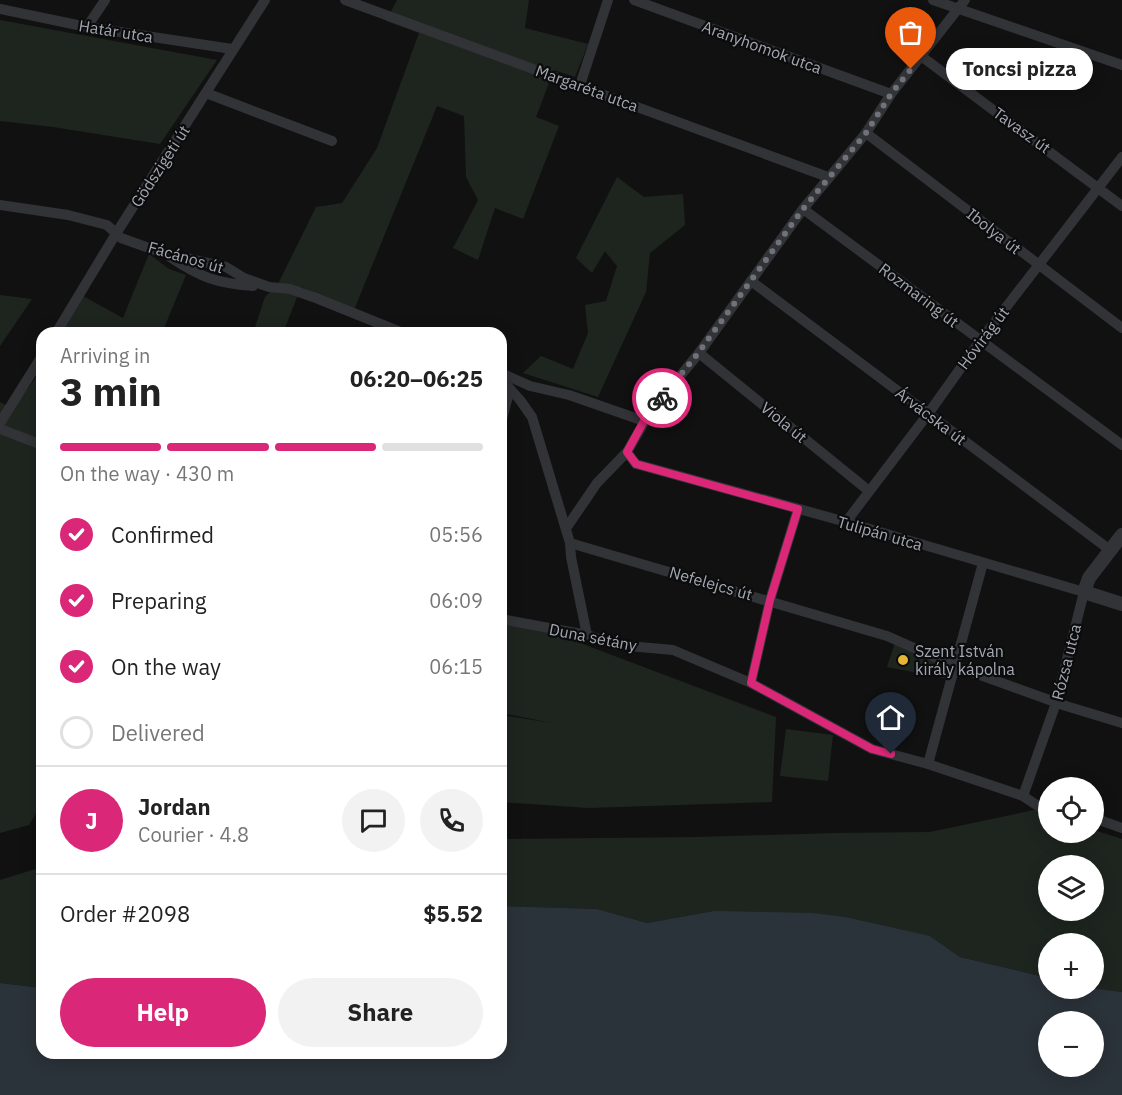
<!DOCTYPE html>
<html lang="en">
<head>
<meta charset="utf-8">
<style>
  :root { --surface:#fff; --page:#f2f2f2; --text:#222; --muted:#767676; --line:#e0e0e0; --accent:#db2777 }
  body { margin:0; font-family:"IBM Plex Sans",sans-serif; background:var(--page); color:var(--text); height:100vh; display:flex; flex-direction:column; font-size:22px; white-space:nowrap }
  * { box-sizing:border-box; margin:0 }
  p { font-size:20px; color:var(--muted) }
  .icon { flex:none; width:33px; height:33px; fill:none; stroke:currentColor; stroke-width:2; stroke-linecap:round; stroke-linejoin:round }
  .map { position:relative; flex:1; overflow:hidden }
  .details { position:absolute; left:36px; top:327px; width:471px; height:732px; display:flex; flex-direction:column; background:var(--surface); border-radius:18px; box-shadow:0 3px 15px #0003 }
  .details>* { flex:none }
  .fabs { position:absolute; left:1038px; top:777px; display:grid; gap:12px }
  .fabs a { display:grid; place-items:center; width:66px; height:66px; border-radius:50%; background:var(--surface); box-shadow:0 3px 15px #0003; font-size:30px }
  .pin { position:absolute; display:grid; place-items:center; width:51px; height:51px; color:#fff; margin:-62px -26px; border-radius:50% 50% 50% 0; rotate:-45deg; box-shadow:0 0 6px #0007 }
  .pin .icon { rotate:45deg }
  .courier { position:absolute; display:grid; place-items:center; width:60px; height:60px; margin:-30px; border:4px solid #db2777; border-radius:50%; background:#fff; color:#222; box-shadow:0 2px 8px #0007 }
  .bubble { position:absolute; height:42px; border-radius:21px; background:var(--surface); box-shadow:0 3px 15px #0003; font-size:20px; font-weight:800; line-height:42px; text-align:center }
  .head em { font-style:normal; font-weight:800 }
  .head div { display:flex; flex-direction:column-reverse }
  .head { display:flex; align-items:center; justify-content:space-between; height:102px; padding:0 24px }
  h1 { font-size:39px; font-weight:800; line-height:45px }
  .bar { display:grid; grid-template-columns:repeat(4,1fr); gap:9px 6px; align-content:center; height:72px; padding:0 24px }
  .bar i { height:8px; border-radius:4px; background:var(--line) }
  .bar .on { background:var(--accent) }
  .bar p { grid-column:span 4 }
  .line { display:flex; align-items:center; gap:15px; padding:0 24px; border-top:2px solid var(--line) }
  .line div { flex:1 }
  .round { display:grid; place-items:center; flex:none; width:63px; height:63px; border-radius:32px; background:var(--page) }
  ol { padding:0 24px; list-style:none }
  li { display:flex; align-items:center; gap:18px; height:66px }
  li p { margin-inline-start:auto }
  li .icon { padding:6px; border-radius:50%; background:var(--accent); color:#fff; stroke-width:4 }
  li:last-child { color:var(--muted) }
  li i { width:33px; height:33px; border:3px solid var(--line); border-radius:50% }
  .action { display:flex; gap:12px; margin-top:auto; padding:12px 24px }
  .action a { flex:1; height:69px; border-radius:36px; background:var(--accent); color:#fff; font-size:24px; font-weight:800; line-height:69px; text-align:center }
  .action a+a { background:var(--page); color:var(--text) }
  .map>svg:first-child { display:block }
  .green { fill:#1e251f; fill-rule:evenodd }
  .water { fill:#2b333a; fill-rule:evenodd }
  .lines { fill:none; stroke-linecap:round; stroke-linejoin:round }
  .minor { stroke:#323337; stroke-width:10 }
  .tertiary { stroke:#323337; stroke-width:14 }
  .done { stroke:#70727a; stroke-width:6; stroke-dasharray:0 10.8 }
  .route { stroke:#db2777; stroke-width:8 }
  .poi-dot { fill:#e5b536; stroke:#0c0c0d; stroke-width:2 }
  .labels { text-anchor:middle; dominant-baseline:central; stroke-width:4.5; stroke-linejoin:round; paint-order:stroke }
  .street-label { font-size:16px; fill:#a3a7b2; stroke:#0c0c0d }
  .poi-label { font-size:16px; fill:#a3a7b2; stroke:#0c0c0d; text-anchor:start }
</style>
</head>
<body>
<div class="map">
<svg width="1122" height="1095" viewBox="0 0 1122 1095">
  <rect width="100%" height="100%" fill="#111112"/>
  <!-- green -->
  <g class="green">
    <polygon points="397,0 529,0 525,28 588,44 575,77 554,70 536,117 559,126 523,219 495,208 478,260 453,248 478,200 466,177 464,116 437,106 354,310 301,287 283,333 253,333 265,297 278,284 316,207 342,203 377,148 419,33 386,21"/>
    <polygon points="0,20 217,60 160,144 53,127 0,121"/>
    <polygon points="617,177 644,197 683,194 685,225 650,253 646,292 598,397 523,373 541,356 573,369 588,333 585,305 606,301 617,266 605,251 592,273 576,258"/>
    <polygon points="149,254 169,269 186,275 162,333 61,333 83,296 123,318"/>
    <polygon points="0,295 32,299 0,346"/>
    <polygon points="42,369 42,803 29,825 0,833 0,402 13,409"/>
    <polygon points="501,613 776,717 772,802 588,808 501,802 501,715 552,723 501,713"/>
    <polygon points="895,643 953,667 949,679 887,667"/>
    <polygon points="786,729 833,735 828,781 780,776"/>
    <path d="M1034,810L1048,814V832H1094V830L1122,839V992L1090,989L1094,988V944H1048V978L960,957L930,936L714,911L647,923L597,909L501,906V839L698,837L835,833L930,832ZM1048,866H1094V910H1048Z"/>
    <polygon points="42,867 42,988 0,983 0,880"/>
  </g>
  <!-- water -->
  <path class="water" d="M501,906L597,909L647,923L714,911L812,913L845,917L930,936L960,957L1048,978V988H1090L1122,992V1095H0V983L42,988V1053H501ZM1048,1022H1094V1066H1048Z"/>
  <g class="lines">
    <!-- minor -->
    <g class="minor">
      <polyline points="345,0 828,177"/>
      <polyline points="634,0 891,94"/>
      <polyline points="933,0 1122,65"/>
      <polyline points="965,0 891,94 866,133 803,209 699,353 649,414 627,452 636,464 846,522 1084,592 1056,703 1023,796"/>
      <polyline points="0,9 87,27 232,49"/>
      <polyline points="87,27 105,0"/>
      <polyline points="921,56 1122,206"/>
      <polyline points="580,85 608,0"/>
      <polyline points="206,93 332,141"/>
      <polyline points="866,133 1122,328"/>
      <polyline points="0,205 68,215 107,225 121,238 163,253 226,267 244,278 269,287 290,289 316,298 403,333"/>
      <polyline points="803,209 1122,445"/>
      <path d="M170,257C202,278 216,283 253,286"/>
      <polyline points="751,281 1110,550"/>
      <polyline points="56,333 117,232 265,0"/>
      <polyline points="699,353 869,491"/>
      <polyline points="501,373 530,386 569,395 644,421"/>
      <polyline points="501,379 520,400 532,417 570,543 887,636 955,666 1066,706 1122,723"/>
      <polyline points="0,423 42,356"/>
      <polyline points="501,423 510,389"/>
      <polyline points="0,429 42,445"/>
      <polyline points="846,522 928,414 980,341 1122,157"/>
      <polyline points="567,527 597,483 627,452"/>
      <polyline points="570,543 571,557 587,635"/>
      <polyline points="501,619 587,635 617,645 673,650 751,683 872,749 928,764 1023,796 1041,808 1048,809"/>
      <polyline points="751,683 770,600 798,509"/>
      <polyline points="928,764 983,563"/>
      <polyline points="1094,818 1122,828"/>
    </g>
    <!-- tertiary -->
    <polyline class="tertiary" points="1122,535 1089,578 1084,592 1122,604"/>
  </g>
  <g class="lines">
    <!-- done -->
    <polyline class="done" points="662,398 699,352 803,209 866,133 891,94 911,69"/>
    <!-- route -->
    <polyline class="route" points="662,398 644,421 627,452 636,464 798,509 770,600 751,683 872,749 891,754"/>
  </g>
  <!-- markers -->
  <circle class="poi-dot" cx="903" cy="660" r="6"/>
  <g class="labels">
    <!-- street labels -->
    <g class="street-label">
      <text transform="translate(116 31) rotate(9)">Határ utca</text>
      <text transform="translate(762 47) rotate(20)">Aranyhomok utca</text>
      <text transform="translate(587 88) rotate(20)">Margaréta utca</text>
      <text transform="translate(1022 130) rotate(36)">Tavasz út</text>
      <text transform="translate(160 166) rotate(-57)">Gödszigeti út</text>
      <text transform="translate(994 231) rotate(38)">Ibolya út</text>
      <text transform="translate(186 257) rotate(16)">Fácános út</text>
      <text transform="translate(919 295) rotate(37)">Rozmaring út</text>
      <text transform="translate(983 338) rotate(-53)">Hóvirág út</text>
      <text transform="translate(931 416) rotate(37)">Árvácska út</text>
      <text transform="translate(784 422) rotate(39)">Viola út</text>
      <text transform="translate(880 533) rotate(16)">Tulipán utca</text>
      <text transform="translate(711 583) rotate(16)">Nefelejcs út</text>
      <text transform="translate(593 637) rotate(11)">Duna sétány</text>
      <text transform="translate(1066 662) rotate(-76)">Rózsa utca</text>
    </g>
    <!-- poi labels -->
    <g class="poi-label">
      <text x="915" y="651">Szent István<tspan x="915" dy="18">király kápolna</tspan></text>
    </g>
  </g>
</svg>
<div class="fabs">
<a><svg class="icon" aria-label="locate" viewBox="0 0 24 24"><circle cx="12" cy="12" r="6"/><path d="M12 2v4M12 18v4M2 12h4M18 12h4"/></svg></a>
<a><svg class="icon" aria-label="layers" viewBox="0 0 24 24"><path d="M12 4l9 5-9 5-9-5zM3 14l9 5 9-5"/></svg></a>
<a>+</a>
<a>−</a>
</div>
<div class="pin" style="left:911px;top:69px;background:#ea580c"><svg class="icon" aria-label="bag" viewBox="0 0 24 24"><path d="M5 8h14l-1 12H6zM9 8a3 3 0 0 1 6 0"/></svg></div>
<div class="pin" style="left:891px;top:754px;background:#1f2937"><svg class="icon" aria-label="home" viewBox="0 0 24 24"><path d="M3 11l9-7 9 7M6 9v11h12V9"/></svg></div>
<div class="courier" style="left:662px;top:398px"><svg class="icon" aria-label="bike" viewBox="0 0 24 24"><circle cx="6" cy="16" r="4"/><circle cx="18" cy="16" r="4"/><path d="M6 16l4-8h5l3 8M10 8l3 8H6M13 5h3"/></svg></div>
<div class="bubble" style="left:946px;top:48px;width:147px">Toncsi pizza</div>
<section class="details">
<div class="head"><div><h1>3 min</h1><p>Arriving in</p></div><em>06:20–06:25</em></div>
<div class="bar"><i class="on"></i><i class="on"></i><i class="on"></i><i></i><p>On the way · 430 m</p></div>
<ol>
<li><svg class="icon" aria-label="check" viewBox="0 0 24 24"><path d="M5 12l5 5 9-10"/></svg>Confirmed<p>05:56</p></li>
<li><svg class="icon" aria-label="check" viewBox="0 0 24 24"><path d="M5 12l5 5 9-10"/></svg>Preparing<p>06:09</p></li>
<li><svg class="icon" aria-label="check" viewBox="0 0 24 24"><path d="M5 12l5 5 9-10"/></svg>On the way<p>06:15</p></li>
<li><i></i>Delivered</li>
</ol>
<div class="line" style="height:108px"><b class="round" style="background:var(--accent);color:#fff">J</b><div><b>Jordan</b><p>Courier · 4.8</p></div><a class="round"><svg class="icon" aria-label="chat" viewBox="0 0 24 24"><path d="M4 5h16v11H9l-5 4z"/></svg></a><a class="round"><svg class="icon" aria-label="phone" viewBox="0 0 24 24"><path d="M5 4h4l2 5-3 2q2 4 5 5l2-3 5 2v4C11 20 4 13 5 4z"/></svg></a></div>
<div class="line" style="height:78px"><div>Order #2098</div><b>$5.52</b></div>
<div class="action"><a>Help</a><a>Share</a></div>
</section>
</div>
</body>
</html>
